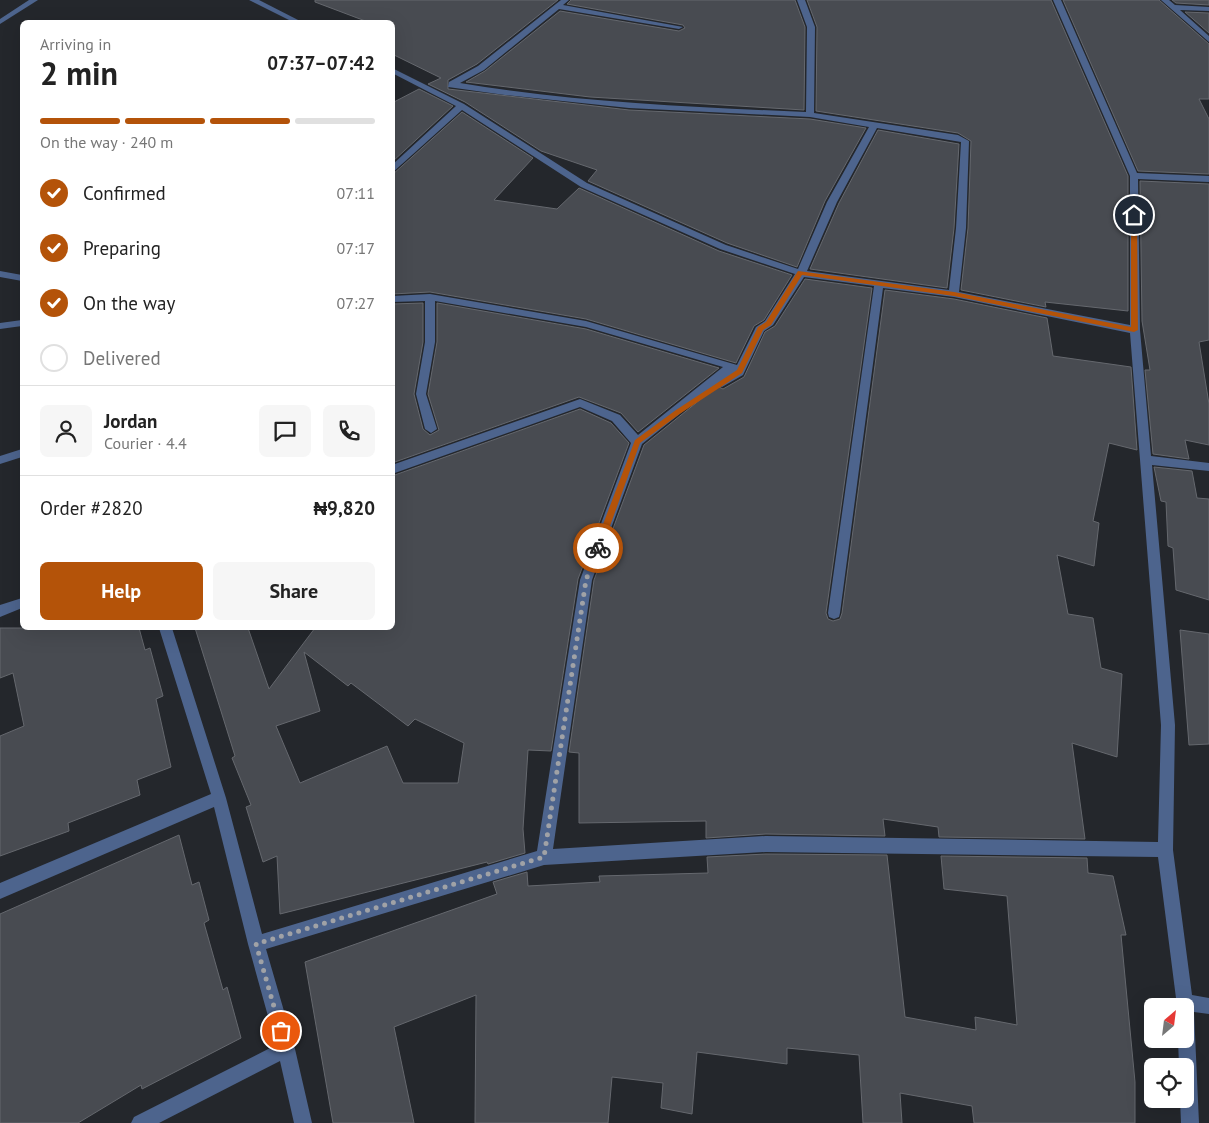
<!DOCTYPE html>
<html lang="en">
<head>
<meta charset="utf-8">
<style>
  :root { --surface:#fff; --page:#f6f6f6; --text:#222; --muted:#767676; --line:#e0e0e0; --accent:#b45309 }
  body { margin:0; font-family:"PT Sans",sans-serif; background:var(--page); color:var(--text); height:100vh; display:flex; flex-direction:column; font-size:19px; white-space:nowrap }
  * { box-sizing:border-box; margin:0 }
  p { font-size:16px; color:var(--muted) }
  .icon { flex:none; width:28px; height:28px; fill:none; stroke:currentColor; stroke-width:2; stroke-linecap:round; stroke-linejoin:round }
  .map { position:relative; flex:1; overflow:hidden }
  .details { position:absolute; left:20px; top:20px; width:375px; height:610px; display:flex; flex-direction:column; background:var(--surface); border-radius:8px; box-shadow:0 5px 20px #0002 }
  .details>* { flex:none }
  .needle { width:32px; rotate:28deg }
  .controls { position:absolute; left:1144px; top:998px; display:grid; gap:10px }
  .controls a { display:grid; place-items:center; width:50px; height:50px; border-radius:8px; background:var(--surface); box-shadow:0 5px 20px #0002; font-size:25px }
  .pin { position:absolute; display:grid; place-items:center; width:42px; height:42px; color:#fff; margin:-21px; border:2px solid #fff; border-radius:50%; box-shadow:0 1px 5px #0007 }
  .courier { position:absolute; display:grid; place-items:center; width:50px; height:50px; margin:-25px; border:4px solid #b45309; border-radius:50%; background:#fff; color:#222; box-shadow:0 1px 6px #0007 }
  .summary em { font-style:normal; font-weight:700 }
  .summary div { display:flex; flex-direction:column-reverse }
  .summary { display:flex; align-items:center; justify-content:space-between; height:85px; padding:0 20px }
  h1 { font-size:32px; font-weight:700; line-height:38px }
  .bar { display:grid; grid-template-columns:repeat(4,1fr); gap:8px 5px; align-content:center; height:60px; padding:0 20px }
  .bar i { height:6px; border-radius:4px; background:var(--line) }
  .bar .active { background:var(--accent) }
  .bar p { grid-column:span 4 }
  .line { display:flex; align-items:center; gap:12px; padding:0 20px; border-top:1px solid var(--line) }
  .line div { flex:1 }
  .round { display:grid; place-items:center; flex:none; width:52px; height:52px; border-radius:8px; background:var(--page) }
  ol { padding:0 20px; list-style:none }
  li { display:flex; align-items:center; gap:15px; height:55px }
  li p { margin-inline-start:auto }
  li .icon { padding:5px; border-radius:50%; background:var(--accent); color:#fff; stroke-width:4 }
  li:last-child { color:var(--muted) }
  li i { width:28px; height:28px; border:2px solid var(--line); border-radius:50% }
  .cta { display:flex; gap:10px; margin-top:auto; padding:10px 20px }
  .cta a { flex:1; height:58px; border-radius:8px; background:var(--accent); color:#fff; font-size:20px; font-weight:700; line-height:58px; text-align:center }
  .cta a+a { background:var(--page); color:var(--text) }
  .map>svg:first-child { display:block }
  .building { fill:#484b51; stroke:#65686e; fill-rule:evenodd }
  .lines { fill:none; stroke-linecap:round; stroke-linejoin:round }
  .minor { fill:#4d648d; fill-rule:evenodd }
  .route { fill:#b45309 }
  .done { stroke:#a0a2a6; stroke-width:5; stroke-dasharray:0 9 }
</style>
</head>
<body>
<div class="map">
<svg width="1209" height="1123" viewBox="0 0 1209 1123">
  <rect width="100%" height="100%" fill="#24272c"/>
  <!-- building -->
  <g class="building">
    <polygon points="315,0 558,0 477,64 448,80 448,89 629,110 810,119 866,128 825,201 797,267 727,243 588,181 597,170 541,151 465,102 428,84 441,78 392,54 392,22 368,22 315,2"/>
    <polygon points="571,0 795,0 805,27 804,110 590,97 466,82 485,71 560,11 679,31 685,28 683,25 567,4"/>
    <polygon points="807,0 1051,0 1128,176 1128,311 1045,302 1046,307 961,290 968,228 971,141 958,133 816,111 817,27"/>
    <polygon points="1063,0 1159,0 1209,44 1209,99 1199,99 1209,119 1209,174 1138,171"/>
    <polygon points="1172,0 1209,0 1209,5 1176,3"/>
    <polygon points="1185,12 1209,13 1209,33"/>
    <polygon points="419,89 453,106 392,162 392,103"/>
    <polygon points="462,112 533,158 494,200 557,209 579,188 719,251 792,275 764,320 754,326 736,363 586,319 430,292 392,294 392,175"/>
    <polygon points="878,130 959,144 954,228 947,288 810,269 839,203"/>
    <polygon points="1140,181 1209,184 1209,340 1199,342 1209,404 1209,445 1185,440 1189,459 1153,454 1145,370 1150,370 1142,321"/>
    <polygon points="805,279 872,288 826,613 828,619 833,621 840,619 842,613 885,290 954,299 1047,318 1053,356 1131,367 1137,450 1109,443 1093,521 1099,523 1094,566 1057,555 1068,614 1093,618 1101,668 1122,674 1117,757 1072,743 1085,839 939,837 938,827 883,819 885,836 766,834 706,838 706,821 579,823 579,753 569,752 594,580 644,445 717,386 723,389 744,377 765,332 775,326"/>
    <polygon points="423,303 423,342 414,394 423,429 430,435 439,430 428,394 437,342 437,303 586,329 719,368 638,432 621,413 579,397 392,463 392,304"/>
    <path d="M580,409L611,423L629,443L578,579L551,751L528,750L523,829L525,853L488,864L487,862L280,914L277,856L263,862L246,807L251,805L232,758L235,756L195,628H248L269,689L315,628H392V476ZM304,652L348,686L351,683L408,726L415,719L464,743L458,783H403L387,746L300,783L276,726L320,711Z"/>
    <polygon points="1154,467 1192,471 1197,498 1209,499 1209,600 1176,590 1173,548 1168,546 1166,502 1161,501"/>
    <polygon points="0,628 139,628 145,650 150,648 163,696 156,699 171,767 137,780 140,795 68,823 69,831 0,856 0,736 24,726 13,673 0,678"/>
    <polygon points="1180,630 1209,634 1209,744 1189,745"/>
    <polygon points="179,835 192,885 199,882 209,920 204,923 223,990 227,987 241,1038 142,1089 141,1085 78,1123 0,1123 0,914"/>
    <polygon points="766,854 887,855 905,1017 976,1030 975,1017 1017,1025 1007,896 944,889 941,856 1087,858 1088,873 1113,876 1126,935 1121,935 1135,1082 1135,1123 974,1123 972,1106 900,1093 902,1123 863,1123 859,1055 787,1048 787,1064 697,1052 692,1114 661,1108 663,1083 612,1077 608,1123 475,1123 476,995 394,1027 414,1123 333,1123 305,962 497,894 493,882 527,872 528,886 600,882 599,876 708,873 707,857"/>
  </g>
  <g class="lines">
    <!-- minor -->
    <g class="minor">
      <polygon points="29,0 38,0 0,24 0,19"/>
      <polygon points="249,0 259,0 302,22 293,22"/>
      <path d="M561,0H569L563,5L683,27L679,29L559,9L484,70L460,83C575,102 690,107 806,112L807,27L797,0H805L815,27L814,113L958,135L969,141L966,228L959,292L1130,325V176L1053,0H1061L1137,173L1209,176V182L1138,179L1140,330L1151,456L1209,463V471L1152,465L1175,725L1173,850L1192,995L1209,998V1014L1194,1012L1199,1123H1181L1180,1099H1185V1066H1179L1178,1039H1185V1006H1177L1158,857L766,852L544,865L266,949L295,1049L312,1123H294L280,1061L159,1123H131L134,1117L276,1045L248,944L214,807L0,899V883L211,794L159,628H172L226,798L262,934L537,851L580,580L631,443L612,421L580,407L392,474V465L580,399L620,415L638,435L723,367L586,327L435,301V342L426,394L437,429L431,433L425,429L416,394L425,342V301L392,302V296L430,294L586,321L737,365L756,327L765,321L795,274L720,249L581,187L462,110L392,173V165L456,106L392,73V68L464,104L587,183L726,245L798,269L827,202L869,127L810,117L629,108L505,95L448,87L449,82L478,66ZM877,128L961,142L956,228L949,290L807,271L837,202ZM804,277L874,286L828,613L829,617L834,619L839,617L840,613L883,288L954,297L1130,333L1161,725L1158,842L766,836L553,849L592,580L642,444L717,384L722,387L743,375L764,331L773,325Z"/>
      <polygon points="1161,0 1169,0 1175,5 1209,7 1209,11 1180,10 1209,36 1209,42"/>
      <polygon points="0,271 22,275 22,281 0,277"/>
      <polygon points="22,320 22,326 0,329 0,323"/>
      <polygon points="22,449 22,457 0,464 0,456"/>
      <polygon points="22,598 22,608 0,617 0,605"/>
    </g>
  </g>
  <!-- route -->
  <polygon class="route" points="1134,213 1137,215 1138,330 1134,332 954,296 802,275 771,325 763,330 742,373 681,413 640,443 602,548 598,551 596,550 594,548 635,440 676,410 737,370 758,327 766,322 798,271 954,292 1131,327 1131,215"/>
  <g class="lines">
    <!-- done -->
    <polyline class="done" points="281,1031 256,944 544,857 586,580 598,548"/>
  </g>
</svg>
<div class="controls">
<a><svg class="needle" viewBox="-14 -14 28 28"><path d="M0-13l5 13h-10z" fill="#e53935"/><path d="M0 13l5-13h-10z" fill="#767676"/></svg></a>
<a><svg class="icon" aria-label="locate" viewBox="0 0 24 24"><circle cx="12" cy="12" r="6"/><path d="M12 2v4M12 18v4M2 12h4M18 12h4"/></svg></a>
</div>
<div class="pin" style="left:281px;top:1031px;background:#ea580c"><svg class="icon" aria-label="bag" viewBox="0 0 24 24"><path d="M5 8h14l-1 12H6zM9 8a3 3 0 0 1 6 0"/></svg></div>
<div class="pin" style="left:1134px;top:215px;background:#1f2937"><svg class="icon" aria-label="home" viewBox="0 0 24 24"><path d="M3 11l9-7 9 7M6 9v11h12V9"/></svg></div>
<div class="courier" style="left:598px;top:548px"><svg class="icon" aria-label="bike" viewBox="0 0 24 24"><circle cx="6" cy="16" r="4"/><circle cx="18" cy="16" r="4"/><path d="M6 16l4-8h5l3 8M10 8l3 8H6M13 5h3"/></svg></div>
<section class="details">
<div class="summary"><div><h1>2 min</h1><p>Arriving in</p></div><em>07:37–07:42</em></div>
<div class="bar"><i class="active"></i><i class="active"></i><i class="active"></i><i></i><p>On the way · 240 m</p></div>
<ol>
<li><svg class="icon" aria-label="check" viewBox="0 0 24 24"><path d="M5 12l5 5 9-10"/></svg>Confirmed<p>07:11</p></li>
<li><svg class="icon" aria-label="check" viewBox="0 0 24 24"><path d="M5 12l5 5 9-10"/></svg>Preparing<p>07:17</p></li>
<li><svg class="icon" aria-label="check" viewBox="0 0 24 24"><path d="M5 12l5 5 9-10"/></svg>On the way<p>07:27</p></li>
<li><i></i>Delivered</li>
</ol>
<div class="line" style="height:90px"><a class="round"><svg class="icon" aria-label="person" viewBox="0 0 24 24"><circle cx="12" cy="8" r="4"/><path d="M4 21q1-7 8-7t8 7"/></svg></a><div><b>Jordan</b><p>Courier · 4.4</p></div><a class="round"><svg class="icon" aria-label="chat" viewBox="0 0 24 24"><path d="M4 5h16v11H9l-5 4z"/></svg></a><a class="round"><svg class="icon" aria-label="phone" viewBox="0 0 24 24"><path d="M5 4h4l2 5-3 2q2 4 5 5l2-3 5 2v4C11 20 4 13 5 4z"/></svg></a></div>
<div class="line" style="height:65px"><div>Order #2820</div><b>₦9,820</b></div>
<div class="cta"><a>Help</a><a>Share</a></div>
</section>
</div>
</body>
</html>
